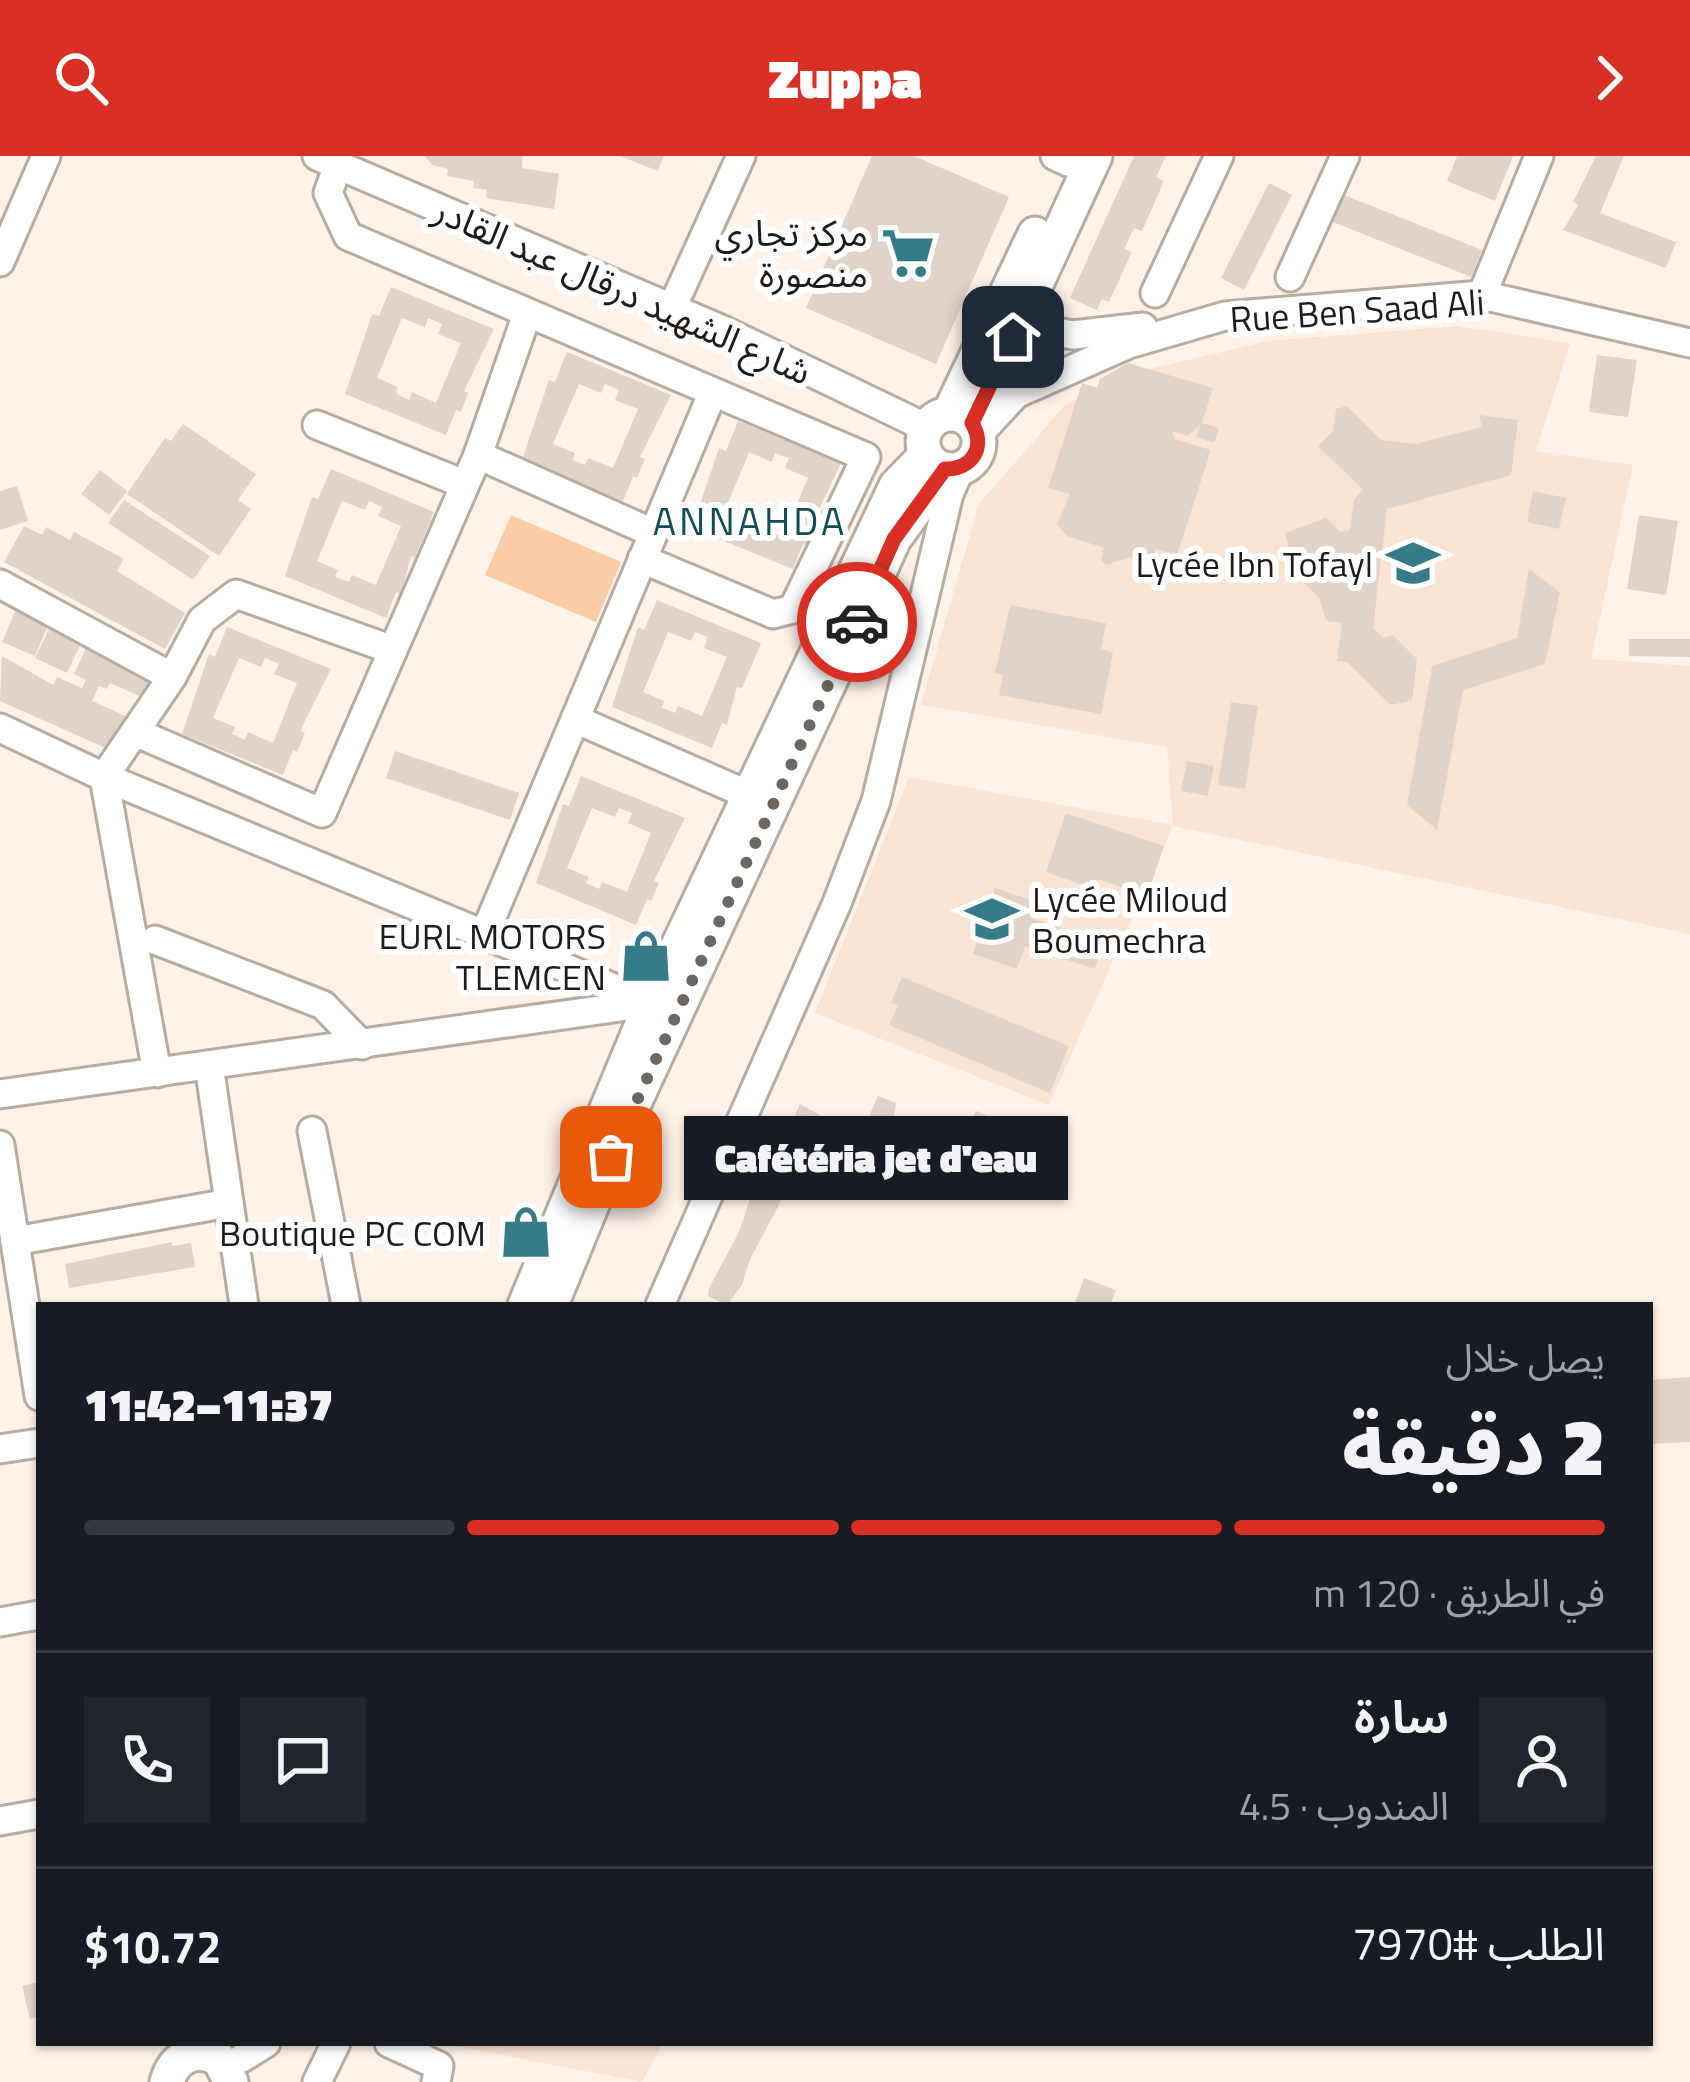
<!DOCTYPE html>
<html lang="ar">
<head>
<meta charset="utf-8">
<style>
  :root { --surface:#171b24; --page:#20242c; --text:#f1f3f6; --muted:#9ea1a6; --line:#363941; --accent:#d93025 }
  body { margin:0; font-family:"Titillium Web","Noto Sans Arabic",sans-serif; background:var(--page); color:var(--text); direction:rtl; height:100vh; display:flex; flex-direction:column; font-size:45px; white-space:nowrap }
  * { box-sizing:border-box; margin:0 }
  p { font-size:39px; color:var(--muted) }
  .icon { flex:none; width:66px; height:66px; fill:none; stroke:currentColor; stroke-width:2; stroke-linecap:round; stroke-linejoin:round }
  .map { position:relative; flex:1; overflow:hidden; direction:ltr }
  .sheet { position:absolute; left:36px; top:1146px; width:1617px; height:744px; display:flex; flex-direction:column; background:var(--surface); border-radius:0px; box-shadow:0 3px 9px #0004; direction:rtl }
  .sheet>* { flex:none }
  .pin { position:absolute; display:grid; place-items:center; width:102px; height:102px; color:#fff; margin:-51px; border-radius:24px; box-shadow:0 6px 18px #0006 }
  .courier { position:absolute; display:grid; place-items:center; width:120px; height:120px; margin:-60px; border:9px solid #d93025; border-radius:50%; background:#fff; color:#222; box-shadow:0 3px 15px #0007 }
  .bubble { position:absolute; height:84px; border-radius:0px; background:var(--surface); box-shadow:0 3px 9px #0004; font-size:39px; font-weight:800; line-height:84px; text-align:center; direction:rtl }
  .summary em { font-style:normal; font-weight:800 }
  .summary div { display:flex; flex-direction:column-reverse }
  .summary { display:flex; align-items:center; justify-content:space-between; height:204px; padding:0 48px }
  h1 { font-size:78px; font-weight:800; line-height:90px }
  .bar { display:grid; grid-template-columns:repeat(4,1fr); gap:18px 12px; align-content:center; height:144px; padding:0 48px }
  .bar i { height:15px; border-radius:9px; background:var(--line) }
  .bar .selected { background:var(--accent) }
  .bar p { grid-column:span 4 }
  .line { display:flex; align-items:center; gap:30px; padding:0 48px; border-top:3px solid var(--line) }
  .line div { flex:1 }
  .round { display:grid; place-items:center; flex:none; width:126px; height:126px; border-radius:0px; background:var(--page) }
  header { display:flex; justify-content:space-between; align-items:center; height:156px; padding:0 48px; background:var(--accent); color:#fff; font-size:54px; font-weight:800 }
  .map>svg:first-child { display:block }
  .built { fill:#f9e4d4 }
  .green { fill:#f9cda8 }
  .building { fill:#e1d3c8; fill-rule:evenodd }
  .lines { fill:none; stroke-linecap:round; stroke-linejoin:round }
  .minor-casing { stroke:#b8aba0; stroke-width:33 }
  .major-casing { stroke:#b8aba0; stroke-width:39 }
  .minor { stroke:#fff; stroke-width:27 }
  .major { stroke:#fff; stroke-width:33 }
  .done { stroke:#6e6660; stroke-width:12; stroke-dasharray:0 21.6 }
  .route { stroke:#d93025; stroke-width:15 }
  .labels { text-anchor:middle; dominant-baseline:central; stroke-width:12; stroke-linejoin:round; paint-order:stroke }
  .poi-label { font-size:36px; fill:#201b17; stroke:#fff; text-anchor:end }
  .street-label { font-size:36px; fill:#201b17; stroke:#fff }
  .neighbourhood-label { font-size:39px; letter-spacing:3px; fill:#124d57; stroke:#fff }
</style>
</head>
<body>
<header><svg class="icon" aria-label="forward" viewBox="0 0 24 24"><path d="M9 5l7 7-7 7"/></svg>Zuppa<svg class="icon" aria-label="search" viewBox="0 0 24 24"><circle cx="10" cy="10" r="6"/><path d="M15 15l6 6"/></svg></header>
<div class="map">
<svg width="1690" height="1926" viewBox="0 0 1690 1926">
  <rect width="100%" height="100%" fill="#fef2e9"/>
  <!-- built -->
  <g class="built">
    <polygon points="1458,170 1570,187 1536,295 1633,309 1591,503 1690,510 1690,778 1173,670 1049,949 815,857 909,621 1173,669 1167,591 921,549 979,348 1066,248 1149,213 1268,185"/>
    <polygon points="440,1887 663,1887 642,1926"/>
  </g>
  <!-- green -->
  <polygon class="green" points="511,359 621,406 596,466 485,419"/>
  <!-- building -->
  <g class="building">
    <polygon points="425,0 523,0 522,12 559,18 554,53 486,42 487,34 473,32 474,25 447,20 448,13 432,9"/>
    <polygon points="620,0 664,0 658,15"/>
    <polygon points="872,0 914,0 1009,41 936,208 806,152"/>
    <polygon points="1134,0 1166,0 1156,21 1164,25 1142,75 1134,72 1124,93 1132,96 1109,146 1102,143 1097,154 1070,142"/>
    <polygon points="1457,0 1513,0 1495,45 1447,25"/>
    <polygon points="1596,0 1624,0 1600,57 1676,86 1666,112 1563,74 1578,49 1573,46"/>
    <polygon points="1269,27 1292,39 1244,134 1221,122"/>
    <polygon points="1339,37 1482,94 1471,121 1328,64"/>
    <path d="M391,131L494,173L464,235L468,237L461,256L456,254L446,279L345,238L372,158L379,160ZM402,162L425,171L428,162L442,168L438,178L461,187L436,247L412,236L409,244L396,238L398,231L377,222Z"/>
    <path d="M567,196L671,239L640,301L645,303L637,322L633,320L623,345L522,304L549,224L555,226ZM579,228L601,237L605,228L619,234L615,244L638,253L613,312L588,302L585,309L572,304L575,297L553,288Z"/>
    <polygon points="1597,199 1637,204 1628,261 1589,256"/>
    <polygon points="1128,207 1213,232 1202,267 1219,272 1214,287 1196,281 1200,269 1188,280 1172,275 1174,283 1211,294 1177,399 1156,393 1151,407 1131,401 1106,409 1101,404 1104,392 1067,380 1057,368 1070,338 1048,332 1082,227 1097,232 1100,223"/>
    <polygon points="1347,250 1381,284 1415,288 1482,271 1479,259 1518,264 1511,319 1387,353 1373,472 1383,482 1393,479 1417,503 1412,544 1391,549 1347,506 1337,505 1342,467 1326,465 1319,442 1297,420 1285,377 1326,362 1340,376 1350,374 1354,343 1363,334 1318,290 1333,275 1336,253"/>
    <path d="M738,265L841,307L811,370L815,372L808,390L803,388L793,413L692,372L719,292L726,295ZM749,296L772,306L775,297L789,302L785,312L808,322L783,381L759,371L756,378L742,372L745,366L724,357Z"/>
    <polygon points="183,268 256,318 238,344 251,353 219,400 127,338 165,282 171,285"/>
    <path d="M331,313L434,356L415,402L411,400L401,438L396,436L386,462L285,420L312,341L318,343ZM342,345L365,354L369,345L382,351L378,360L401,370L376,429L352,419L349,426L335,421L338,414L317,405Z"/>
    <polygon points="100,314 127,335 109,359 81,338"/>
    <polygon points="17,330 28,365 0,374 0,335"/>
    <polygon points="1533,335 1566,342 1559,373 1527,366"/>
    <polygon points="124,344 210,400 193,424 108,367"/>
    <polygon points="1639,359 1678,365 1666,439 1627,433"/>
    <polygon points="24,370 42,379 46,371 70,384 74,376 124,403 117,415 185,457 165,493 4,406"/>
    <polygon points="1529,413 1560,436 1545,508 1463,534 1437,674 1407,649 1432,510 1517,482"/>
    <path d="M657,444L761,487L742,532L737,531L727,569L722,567L712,592L612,551L638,471L644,474ZM668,476L691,485L695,476L708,481L704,492L727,501L702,560L678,550L675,557L662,552L664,545L643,536Z"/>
    <polygon points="1010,449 1106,467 1101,493 1113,496 1101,558 999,539 1003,519 995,517"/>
    <polygon points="17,451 50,464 35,500 2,486"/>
    <polygon points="52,467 83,483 67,517 35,502"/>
    <path d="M227,471L331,513L300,575L305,577L297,596L293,594L283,619L182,578L209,498L215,501ZM239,502L261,511L265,502L279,508L274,518L297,527L273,587L248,576L245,584L232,578L235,571L213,562Z"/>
    <polygon points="1629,483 1690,483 1690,501 1629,500"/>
    <polygon points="89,486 153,515 142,541 110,527 107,533 99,530 92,545 134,564 119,598 0,545 2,500 53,529 57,521 82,532 86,524 74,518"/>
    <polygon points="1231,546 1258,550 1245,633 1218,629"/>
    <polygon points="395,595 519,637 510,664 386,622"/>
    <polygon points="1187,605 1214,610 1208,640 1181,635"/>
    <path d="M581,620L685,662L654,725L659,727L651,745L647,743L636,769L536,727L563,648L569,650ZM592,652L615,661L619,652L632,657L628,667L651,677L627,736L602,726L599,733L586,727L589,721L567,712Z"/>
    <polygon points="1066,657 1164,690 1147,740 1098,723 1094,733 1046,716"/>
    <polygon points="995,732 1037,746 1031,762 1103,787 1095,813 1025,790 1017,813 973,798"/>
    <polygon points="902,821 1069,890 1050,937 889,869 898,850 891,847"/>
    <polygon points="878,940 896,947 892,971 881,999 877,997 873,1005 853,996"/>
    <polygon points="800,948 820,959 821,968 795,1016 773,1006"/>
    <polygon points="976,955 1003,967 991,988 1002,993 993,1013 985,1010 982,1017 950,1002 964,978 957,974 963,960 972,964"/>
    <polygon points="761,1028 782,1038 780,1047 750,1103 742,1129 727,1149 708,1140 709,1132 739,1076 753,1034 757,1036"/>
    <polygon points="172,1086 172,1090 191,1087 195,1111 69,1132 65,1108"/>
    <polygon points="1084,1122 1116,1134 1110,1149 1074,1149"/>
    <polygon points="1690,1221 1690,1286 1650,1288 1650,1224"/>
    <polygon points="39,1826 39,1861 30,1863 22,1830"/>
  </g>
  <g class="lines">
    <!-- minor casing -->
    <g class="minor-casing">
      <g id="minor">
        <polyline points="317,0 725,175 927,272"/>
        <polyline points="1055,0 1068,6"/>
        <polyline points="338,9 328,37 348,80 866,301 793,453 773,458 642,403"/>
        <polyline points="0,106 46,0"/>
        <polyline points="1290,121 1345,0"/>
        <polyline points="1155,137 1219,0"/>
        <polyline points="1482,139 1539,0"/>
        <polyline points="672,152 741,0"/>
        <polyline points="1018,169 1073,179 1143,171"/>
        <polyline points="317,269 464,328"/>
        <polyline points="978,279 1016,238 1129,188 1225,160 1482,139 1690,187"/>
        <polyline points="478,299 653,377"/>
        <polyline points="0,428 172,521 104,621 667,854"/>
        <polyline points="172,521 202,464 236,438 393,494"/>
        <polyline points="575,563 751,640"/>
        <polyline points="0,572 104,621 157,917"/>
        <polyline points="135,576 322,657 478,299 527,158"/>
        <polyline points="485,777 713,236"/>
        <polyline points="155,784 323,849 362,889"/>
        <polyline points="209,909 244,1149"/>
        <polyline points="0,938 649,847"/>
        <polyline points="312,975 346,1149"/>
        <polyline points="0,989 39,1240"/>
        <polyline points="15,1085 229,1047"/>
        <polyline points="660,1149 837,747 876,645 949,338 961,311"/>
        <polyline points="0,1293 39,1287"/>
        <polyline points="0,1466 39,1459"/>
        <polyline points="0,1665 39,1658"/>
        <polyline points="389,1887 439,1910 436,1926"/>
        <polyline points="242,1902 266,1887"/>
        <polyline points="317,1926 336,1887"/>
      </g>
    </g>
    <!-- major casing -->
    <g class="major-casing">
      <g id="major">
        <polyline points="949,258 1035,78"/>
        <circle cx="951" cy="286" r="28"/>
        <polyline points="972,267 1095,0"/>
        <polyline points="880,414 894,383 945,313"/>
        <polyline points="525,1149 651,847 896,330 926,299"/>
        <polyline points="551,1149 629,958 842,499"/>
        <path d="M167,1926C174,1901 195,1890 219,1903L231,1926"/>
      </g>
    </g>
    <!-- minor -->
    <use href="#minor" class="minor"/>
    <!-- major -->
    <use href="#major" class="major"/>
  </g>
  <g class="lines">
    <!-- done -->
    <polyline class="done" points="611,1001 857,466"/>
    <!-- route -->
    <path class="route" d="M857,466L894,383L945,313C973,313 986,291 972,267L1013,181"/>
  </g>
  <!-- icons -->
  <defs>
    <g id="supermarket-bare" transform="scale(4.14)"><path d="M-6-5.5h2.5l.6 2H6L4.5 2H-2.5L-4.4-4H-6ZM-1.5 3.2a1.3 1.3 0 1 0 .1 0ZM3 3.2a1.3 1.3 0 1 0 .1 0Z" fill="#357b88" stroke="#fff" stroke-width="2.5" paint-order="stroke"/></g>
    <g id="school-bare" transform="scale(4.14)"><path d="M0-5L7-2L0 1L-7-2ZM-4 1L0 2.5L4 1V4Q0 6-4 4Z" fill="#357b88" stroke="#fff" stroke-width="2.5" paint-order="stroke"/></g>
    <g id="shop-bare" transform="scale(4.14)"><path d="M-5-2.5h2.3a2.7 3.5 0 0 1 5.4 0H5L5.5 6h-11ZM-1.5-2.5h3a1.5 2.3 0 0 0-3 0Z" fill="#357b88" stroke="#fff" stroke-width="2.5" paint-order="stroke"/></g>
  </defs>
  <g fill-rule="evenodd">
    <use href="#supermarket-bare" x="908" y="97"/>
    <use href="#school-bare" x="1413" y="407"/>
    <use href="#school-bare" x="992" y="763"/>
    <use href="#shop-bare" x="646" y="800"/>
    <use href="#shop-bare" x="526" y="1076"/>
  </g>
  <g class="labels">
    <!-- poi labels -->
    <g class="poi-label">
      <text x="868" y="76">مركز تجاري<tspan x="868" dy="41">منصورة</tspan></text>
      <text x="1373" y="407">Lycée Ibn Tofayl</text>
      <text x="1032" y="742" text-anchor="start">Lycée Miloud<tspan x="1032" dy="41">Boumechra</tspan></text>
      <text x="606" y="779">EURL MOTORS<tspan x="606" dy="41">TLEMCEN</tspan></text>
      <text x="486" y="1076">Boutique PC COM</text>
    </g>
    <!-- street labels -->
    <g class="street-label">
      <text transform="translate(623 134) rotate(24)">شارع الشهيد درقال عبد القادر</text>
      <text transform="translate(1357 154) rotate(-4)">Rue Ben Saad Ali</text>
    </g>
    <!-- neighbourhood labels -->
    <g class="neighbourhood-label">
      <text x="750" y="364">ANNAHDA</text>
    </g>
  </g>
</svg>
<div class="pin" style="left:611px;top:1001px;background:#ea580c"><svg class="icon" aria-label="bag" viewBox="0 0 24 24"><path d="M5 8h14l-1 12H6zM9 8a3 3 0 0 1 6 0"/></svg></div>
<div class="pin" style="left:1013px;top:181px;background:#1f2937"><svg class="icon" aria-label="home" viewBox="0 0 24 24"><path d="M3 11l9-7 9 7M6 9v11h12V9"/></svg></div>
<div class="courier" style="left:857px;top:466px"><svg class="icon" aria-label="car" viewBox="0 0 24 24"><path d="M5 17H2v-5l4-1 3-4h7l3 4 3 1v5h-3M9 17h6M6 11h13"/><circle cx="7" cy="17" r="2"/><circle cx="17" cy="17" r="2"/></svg></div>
<div class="bubble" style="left:684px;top:960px;width:384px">Cafétéria jet d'eau</div>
<section class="sheet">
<div class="summary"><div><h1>2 دقيقة</h1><p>يصل خلال</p></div><em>11:37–11:42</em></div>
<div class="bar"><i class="selected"></i><i class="selected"></i><i class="selected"></i><i></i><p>في الطريق · 120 m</p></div>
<div class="line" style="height:216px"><a class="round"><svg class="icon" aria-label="person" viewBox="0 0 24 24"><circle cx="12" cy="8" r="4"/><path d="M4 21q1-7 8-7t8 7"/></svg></a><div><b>سارة</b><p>المندوب · 4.5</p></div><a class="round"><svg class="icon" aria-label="chat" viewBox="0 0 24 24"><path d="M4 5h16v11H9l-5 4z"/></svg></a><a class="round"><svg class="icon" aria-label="phone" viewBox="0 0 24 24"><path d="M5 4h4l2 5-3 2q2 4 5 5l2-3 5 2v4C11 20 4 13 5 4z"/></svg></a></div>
<div class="line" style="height:156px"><div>الطلب #7970</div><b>$10.72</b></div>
</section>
</div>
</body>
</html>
